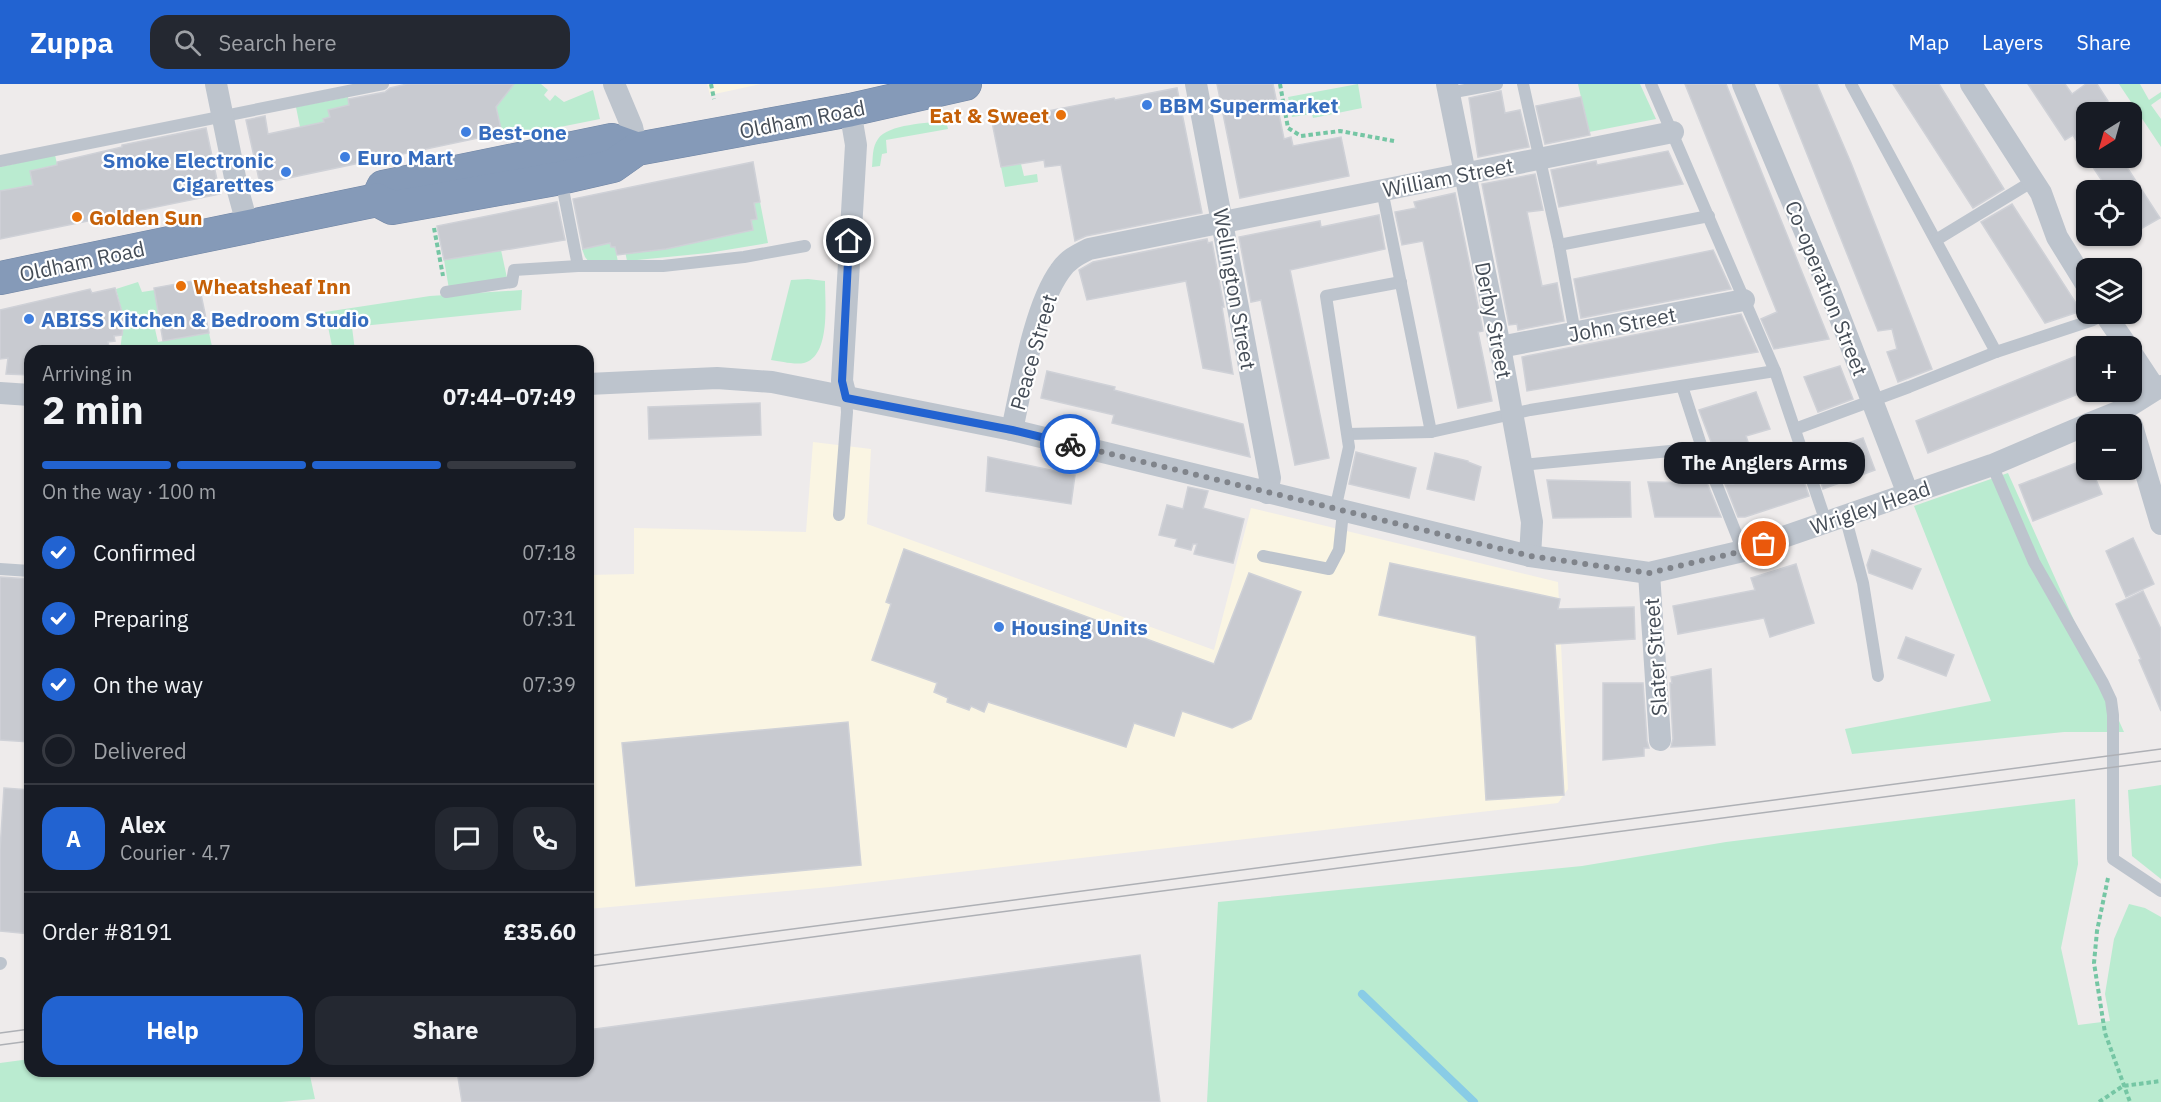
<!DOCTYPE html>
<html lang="en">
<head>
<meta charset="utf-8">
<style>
  :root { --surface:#171b24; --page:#242831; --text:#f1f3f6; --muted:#9ea1a6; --line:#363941; --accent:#2263d1 }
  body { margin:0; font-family:"IBM Plex Sans",sans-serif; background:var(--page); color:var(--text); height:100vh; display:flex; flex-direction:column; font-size:22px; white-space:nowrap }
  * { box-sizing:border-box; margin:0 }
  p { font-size:20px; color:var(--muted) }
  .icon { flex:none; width:33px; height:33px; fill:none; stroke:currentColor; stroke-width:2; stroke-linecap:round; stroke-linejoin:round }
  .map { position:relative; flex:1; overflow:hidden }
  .sheet { position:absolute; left:24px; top:261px; width:570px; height:732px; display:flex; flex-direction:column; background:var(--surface); border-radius:18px; box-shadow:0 2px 4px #0004 }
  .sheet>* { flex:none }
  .needle { width:39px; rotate:217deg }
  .fabs { position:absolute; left:2076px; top:18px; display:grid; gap:12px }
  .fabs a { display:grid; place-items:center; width:66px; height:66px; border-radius:12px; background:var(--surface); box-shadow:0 2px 4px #0004; font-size:30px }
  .pin { position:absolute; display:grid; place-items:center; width:51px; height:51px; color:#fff; margin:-26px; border:3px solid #fff; border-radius:50%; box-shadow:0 2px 6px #0007 }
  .courier { position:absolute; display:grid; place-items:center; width:60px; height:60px; margin:-30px; border:4px solid #2263d1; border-radius:50%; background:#fff; color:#222; box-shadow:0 2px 8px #0007 }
  .bubble { position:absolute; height:42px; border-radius:18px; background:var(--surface); box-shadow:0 2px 4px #0004; font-size:20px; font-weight:800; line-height:42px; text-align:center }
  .head em { font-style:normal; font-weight:800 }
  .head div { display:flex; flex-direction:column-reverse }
  .head { display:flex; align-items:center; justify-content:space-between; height:102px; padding:0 18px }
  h1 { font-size:39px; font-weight:800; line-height:45px }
  .bar { display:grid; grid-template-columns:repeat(4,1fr); gap:9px 6px; align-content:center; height:72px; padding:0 18px }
  .bar i { height:8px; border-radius:4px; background:var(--line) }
  .bar .current { background:var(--accent) }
  .bar p { grid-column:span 4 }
  .line { display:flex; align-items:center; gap:15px; padding:0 18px; border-top:2px solid var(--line) }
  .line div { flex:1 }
  .round { display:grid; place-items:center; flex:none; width:63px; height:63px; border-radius:18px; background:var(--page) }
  ol { padding:0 18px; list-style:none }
  li { display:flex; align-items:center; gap:18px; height:66px }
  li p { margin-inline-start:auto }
  li .icon { padding:6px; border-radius:50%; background:var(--accent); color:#fff; stroke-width:4 }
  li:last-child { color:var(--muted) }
  li i { width:33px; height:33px; border:3px solid var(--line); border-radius:50% }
  .button { display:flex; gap:12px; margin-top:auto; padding:12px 18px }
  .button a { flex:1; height:69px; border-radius:18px; background:var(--accent); color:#fff; font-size:24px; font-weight:800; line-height:69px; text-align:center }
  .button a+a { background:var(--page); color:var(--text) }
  header { display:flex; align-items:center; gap:36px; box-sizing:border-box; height:84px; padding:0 30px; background:var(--accent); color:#fff }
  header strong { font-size:28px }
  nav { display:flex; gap:33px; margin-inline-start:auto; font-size:21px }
  .search { width:420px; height:54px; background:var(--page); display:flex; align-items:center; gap:15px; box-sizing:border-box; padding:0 21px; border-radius:18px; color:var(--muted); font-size:22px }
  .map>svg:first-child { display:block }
  .commercial { fill:#faf5e3 }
  .green { fill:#baebd0 }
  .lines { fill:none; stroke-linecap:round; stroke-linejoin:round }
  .stream { stroke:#89cce6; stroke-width:8 }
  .building { fill:#c8cad0; stroke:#cfd1d7; stroke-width:1.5 }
  .highway-casing { stroke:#7085a4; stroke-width:34 }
  .path { stroke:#75c6a4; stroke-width:4; stroke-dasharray:4.5 3; stroke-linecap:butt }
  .lane { stroke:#bdc4cd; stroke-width:12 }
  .street { stroke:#bdc4cd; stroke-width:22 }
  .highway { stroke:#859ab8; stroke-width:33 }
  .tram { stroke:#aeb0b5; stroke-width:1.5 }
  .done { stroke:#80848b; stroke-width:6; stroke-dasharray:0 10.8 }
  .route { stroke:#2263d1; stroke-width:8 }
  .shop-dot { fill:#3f7fe0; stroke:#fff; stroke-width:2 }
  .food-dot { fill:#e8710a; stroke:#fff; stroke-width:2 }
  .labels { text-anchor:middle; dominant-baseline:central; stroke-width:4.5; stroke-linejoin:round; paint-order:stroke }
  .shop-label { font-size:21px; font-weight:bold; fill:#366cbe; stroke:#fff; text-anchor:start }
  .food-label { font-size:21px; font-weight:bold; fill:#c56008; stroke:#fff; text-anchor:start }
  .street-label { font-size:21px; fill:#454d57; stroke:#fff }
</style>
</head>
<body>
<header>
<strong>Zuppa</strong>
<div class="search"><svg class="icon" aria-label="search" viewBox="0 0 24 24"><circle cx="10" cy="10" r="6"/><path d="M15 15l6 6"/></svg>Search here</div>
<nav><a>Map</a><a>Layers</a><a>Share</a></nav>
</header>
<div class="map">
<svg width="2161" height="1018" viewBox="0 0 2161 1018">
  <rect width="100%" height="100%" fill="#eeebeb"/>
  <!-- commercial -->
  <g class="commercial">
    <polygon points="707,0 761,0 710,11"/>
    <polygon points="813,358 871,365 867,440 1214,566 1251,424 1558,498 1568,705 1558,719 830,803 588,825 588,491 634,490 634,444 806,448"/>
  </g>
  <!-- green -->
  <g class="green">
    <polygon points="491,0 509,0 512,2 514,0 541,0 548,6 544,11 550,17 555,11 564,18 593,6 600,35 525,50 502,49"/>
    <polygon points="1358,0 1362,24 1313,34 1312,30 1292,33 1288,13"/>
    <polygon points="1578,0 1640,0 1656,35 1589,48"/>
    <polygon points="2119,0 2140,0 2149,16 2161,8 2161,14 2151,21 2161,35 2161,63"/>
    <polygon points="348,13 355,46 337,24 328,26 330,33 327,50 314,54 310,41 300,43 296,23"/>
    <path d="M946,37L948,45L886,56L887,69L882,70L880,82L872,83C873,74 872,63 878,55C888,40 928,39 946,37Z"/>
    <polygon points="55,71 61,97 51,82 30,87 33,101 0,107 0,83"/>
    <polygon points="1020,76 1024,92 1037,90 1038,98 1005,103 1001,83 1012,81"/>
    <polygon points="760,118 768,159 708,169 627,177 624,162 697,158 753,146 751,136 757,135 754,119"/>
    <polygon points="608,148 611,163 615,163 618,178 589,178 585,173 582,165 595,162 593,151"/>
    <polygon points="501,166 507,194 449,205 444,176"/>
    <path d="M808,195L825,197C825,219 831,272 804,279C794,281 780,277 771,276L791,196Z"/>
    <polygon points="138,198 142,208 155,206 161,230 152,232 158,258 209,249 213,267 120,267 124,235 116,205"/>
    <polygon points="522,206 521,226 352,243 355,267 333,267 325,228 430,212"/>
    <polygon points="2008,389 2124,648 2064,648 1852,670 1845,645 1991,617 1914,422"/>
    <polygon points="2161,701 2161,795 2132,772 2128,706"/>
    <polygon points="2075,715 2078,780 2061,864 2078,941 2110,937 2105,910 2114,855 2129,820 2145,824 2161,833 2161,1018 1207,1018 1218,818 1582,782 1726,758"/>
    <polygon points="30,975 30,987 309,987 315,1015 281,1018 0,1018 0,979"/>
  </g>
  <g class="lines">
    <!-- stream -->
    <polyline class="stream" points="1362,910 1474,1018"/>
  </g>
  <!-- building -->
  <g class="building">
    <polygon points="407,0 514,0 496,23 502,49 260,100 246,36 265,32 268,50 324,38 323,35 330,33 328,26 349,21 348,15 385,8 390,4"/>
    <polygon points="1217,0 1273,0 1284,55 1291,53 1293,62 1341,53 1349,92 1240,114"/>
    <polygon points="1685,0 1726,0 1829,255 1774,265 1761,235 1777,228"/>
    <polygon points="1779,0 1817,0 1851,79 1932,285 1898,298 1887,268 1897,265 1892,245 1878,247"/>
    <polygon points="1893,0 1939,0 2004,105 1973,124"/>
    <polygon points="2028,0 2065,0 2072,10 2086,0 2097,0 2108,17 2091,28 2086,28 2086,73 2073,51 2065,56"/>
    <polygon points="1177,4 1202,129 1086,152 1075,157 1061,81 1045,83 1044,76 1001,83 992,38 1114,14 1115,16"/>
    <polygon points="1501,7 1505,29 1520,26 1529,63 1478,73 1469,14"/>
    <polygon points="1581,13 1590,51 1545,60 1536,22"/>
    <polygon points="206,44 220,110 0,155 0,107 33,101 30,87 57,81 57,78 122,63 122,61"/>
    <polygon points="1668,67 1683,100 1559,123 1551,86 1596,77 1597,81"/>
    <polygon points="2087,74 2121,74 2160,134 2132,150 2132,106 2108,106"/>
    <polygon points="753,78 760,118 754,119 757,135 751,136 753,146 666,165 617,171 615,163 611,163 610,159 583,165 573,115"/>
    <polygon points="1535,90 1543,126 1527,128 1542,202 1557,199 1564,237 1518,246 1517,240 1509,241 1482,100"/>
    <polygon points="1455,109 1483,247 1478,248 1492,317 1458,324 1423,157 1402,161 1395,128 1416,124 1414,118"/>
    <polygon points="557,118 565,156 444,176 437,142"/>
    <polygon points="2012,120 2081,227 2045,239 1981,138"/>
    <polygon points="1379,131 1385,165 1290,186 1329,374 1295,381 1261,216 1251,218 1239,153 1320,137 1321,143"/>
    <polygon points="1207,155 1208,159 1212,158 1224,223 1222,223 1233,290 1203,284 1186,197 1087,216 1079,186 1093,178"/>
    <polygon points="1713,166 1731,205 1581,234 1574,195"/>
    <polygon points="198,196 209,249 163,257 154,204"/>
    <polygon points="115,204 124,235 122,251 114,252 115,257 108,258 110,267 30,267 30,291 6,290 8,274 0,275 0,226 90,205 92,209"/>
    <polygon points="1741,230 1758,268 1527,307 1522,273"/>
    <polygon points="2086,268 2086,307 1928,369 1916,337"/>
    <polygon points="1840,282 1853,315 1818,328 1804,293"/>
    <polygon points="1047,287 1115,303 1114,306 1243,340 1250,373 1112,339 1114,331 1041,314"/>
    <polygon points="1756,308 1770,345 1746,352 1748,358 1716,371 1699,326"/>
    <polygon points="760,319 761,351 649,355 648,323"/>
    <polygon points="1863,354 1875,386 1823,405 1812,371"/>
    <polygon points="1356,368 1416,384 1409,414 1349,400"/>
    <polygon points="1435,369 1468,377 1468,378 1481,383 1474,416 1427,405"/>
    <polygon points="988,373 1075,391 1071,420 986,407"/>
    <polygon points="2086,375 2086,386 2092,386 2102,410 2033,437 2019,401"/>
    <polygon points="1797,377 1809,412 1745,433 1738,433 1725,400 1733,400"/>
    <polygon points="1547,396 1630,398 1631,433 1553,434"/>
    <polygon points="1648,398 1707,399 1721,433 1655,433"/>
    <polygon points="1188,403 1208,407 1203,424 1244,435 1233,479 1194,470 1197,460 1193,460 1191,466 1175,462 1177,455 1159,451 1167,421 1183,425"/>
    <polygon points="2133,454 2154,500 2126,513 2106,467"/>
    <polygon points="904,465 1214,580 1249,489 1301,508 1251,635 1232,644 1182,627 1174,652 1134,639 1126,663 988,618 984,628 971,622 969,626 947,618 948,614 934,608 937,599 872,576 891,520 886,518"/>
    <polygon points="1872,466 1921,485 1912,505 1869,489 1867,481"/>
    <polygon points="1390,479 1560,515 1558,525 1634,523 1635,555 1555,560 1564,711 1486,716 1476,552 1379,531"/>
    <polygon points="1796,480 1814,539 1770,553 1764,534 1678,550 1673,522 1755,506 1751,494"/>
    <polygon points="0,493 30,495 30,658 0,656"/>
    <polygon points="2143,507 2161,545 2161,627 2139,576 2141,575 2116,520"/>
    <polygon points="1906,553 1954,571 1946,592 1898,574"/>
    <polygon points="1711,585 1715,661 1671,663 1673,655 1670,599 1672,599 1671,593"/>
    <polygon points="1603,599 1643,599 1647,657 1649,664 1644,664 1644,672 1603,676"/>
    <polygon points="848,638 861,781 636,802 622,659"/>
    <polygon points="4,704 30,706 30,850 0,847 0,766"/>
    <polygon points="1140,871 1160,1018 462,1018 457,987 588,987 588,946"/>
  </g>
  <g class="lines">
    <!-- highway casing -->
    <g class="highway-casing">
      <g id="highway">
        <polyline points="377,116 383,103 612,56 637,65"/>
        <polyline points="0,194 377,116 392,124 561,94 613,82 637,65 850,26 965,0"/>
      </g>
    </g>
    <!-- path -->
    <g class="path">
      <polyline points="711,0 714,15"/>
      <polyline points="1280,0 1288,44 1301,52 1340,47 1394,57"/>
      <polyline points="434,144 443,192"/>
      <polyline points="2108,794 2097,847 2094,879 2105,949 2130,1018"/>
      <polyline points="2099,1018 2123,1002 2161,997"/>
    </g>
    <!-- lane -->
    <g class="lane">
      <polyline points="1523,0 1559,161 1575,249"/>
      <polyline points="1651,0 1775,287 1826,438"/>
      <polyline points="1851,0 1996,268"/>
      <polyline points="1449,9 1497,0"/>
      <polyline points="0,77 383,0"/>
      <polyline points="561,95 578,182"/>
      <polyline points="1382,106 1431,348 1530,326 1775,287"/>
      <polyline points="1936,156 2033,97"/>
      <polyline points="1559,161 1709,132"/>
      <polyline points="446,208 512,198 514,186 578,182 663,182 744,173 805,162"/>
      <polyline points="1682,302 1702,364 1743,467"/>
      <polyline points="1795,345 1909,303 1996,268 2093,236 2105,230"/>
      <polyline points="1348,350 1431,348"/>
      <polyline points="1522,381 1702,364"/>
      <polyline points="1992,381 2034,478 2103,599 2111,616 2113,631 2113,775 2161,807"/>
      <polyline points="1335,426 1349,363 1326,212 1401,198"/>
      <polyline points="839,431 847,328 846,313"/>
      <polyline points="1845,432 1863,499 1878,592"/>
      <polyline points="1263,472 1329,485 1339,466 1343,428"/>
      <polyline points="0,485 30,487"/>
      <polyline points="0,880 1,879"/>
    </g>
    <!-- street -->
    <g class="street">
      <polyline points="216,0 237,103 248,143"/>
      <polyline points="614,0 632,43 637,65"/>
      <polyline points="1196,0 1270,394 1267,409"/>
      <polyline points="1447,0 1500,263 1532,438 1530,472"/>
      <polyline points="1743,0 1829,205 1908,410"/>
      <polyline points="1971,0 2041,109 2057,153 2086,200"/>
      <polyline points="2105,230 2127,262"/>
      <polyline points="1500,263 1744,216"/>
      <polyline points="2132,270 2155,305"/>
      <polyline points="588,300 717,294 772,298 1012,346 1530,472 1649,489 1743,467 1992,381 2086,341"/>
      <polyline points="0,309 30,311"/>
      <polyline points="846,313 842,297 856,61 850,26"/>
      <polyline points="2088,340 2123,326 2161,302"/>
      <polyline points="2132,342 2161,440"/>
      <path d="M1012,346C1022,301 1034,223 1060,187C1067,176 1077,171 1089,165L1673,48"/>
      <polyline points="1649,489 1660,656"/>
    </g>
    <!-- highway -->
    <use href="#highway" class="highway"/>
    <!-- tram -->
    <g class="tram">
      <polyline points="588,872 2161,665"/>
      <polyline points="588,883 955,834 2161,677"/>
      <polyline points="0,949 30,945"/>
      <polyline points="0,961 30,957"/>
    </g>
  </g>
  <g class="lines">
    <!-- done -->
    <polyline class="done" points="1070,360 1530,472 1649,489 1743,467 1764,460"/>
    <!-- route -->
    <polyline class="route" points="849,157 842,297 846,314 1012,346 1070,360"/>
  </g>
  <!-- markers -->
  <g class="shop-dot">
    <circle cx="1147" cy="21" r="6"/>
    <circle cx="466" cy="48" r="6"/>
    <circle cx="345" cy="73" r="6"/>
    <circle cx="286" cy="88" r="6"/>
    <circle cx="29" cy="235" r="6"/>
    <circle cx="999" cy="543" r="6"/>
  </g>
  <g class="food-dot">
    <circle cx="1061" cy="31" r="6"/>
    <circle cx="77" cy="133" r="6"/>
    <circle cx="181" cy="202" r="6"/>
  </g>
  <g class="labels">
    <!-- shop labels -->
    <g class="shop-label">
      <text x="1159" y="21">BBM Supermarket</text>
      <text x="478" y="48">Best-one</text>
      <text x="357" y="73">Euro Mart</text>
      <text x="274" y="76" text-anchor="end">Smoke Electronic<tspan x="274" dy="24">Cigarettes</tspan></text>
      <text x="41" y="235">ABISS Kitchen &amp; Bedroom Studio</text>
      <text x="1011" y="543">Housing Units</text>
    </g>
    <!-- food labels -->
    <g class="food-label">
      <text x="1049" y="31" text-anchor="end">Eat &amp; Sweet</text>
      <text x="89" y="133">Golden Sun</text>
      <text x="193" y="202">Wheatsheaf Inn</text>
    </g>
    <!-- street labels -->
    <g class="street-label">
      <text transform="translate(802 35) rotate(-11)">Oldham Road</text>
      <text transform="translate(1448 93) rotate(-11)">William Street</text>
      <text transform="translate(82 177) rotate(-12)">Oldham Road</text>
      <text transform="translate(1827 204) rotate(68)">Co-operation Street</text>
      <text transform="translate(1235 205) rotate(80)">Wellington Street</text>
      <text transform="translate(1494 236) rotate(79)">Derby Street</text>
      <text transform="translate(1622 240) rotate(-11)">John Street</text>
      <text transform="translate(1033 268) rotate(-74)">Peace Street</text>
      <text transform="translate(1870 423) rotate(-19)">Wrigley Head</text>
      <text transform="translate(1655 573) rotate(-94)">Slater Street</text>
    </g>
  </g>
</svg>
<div class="fabs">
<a><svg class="needle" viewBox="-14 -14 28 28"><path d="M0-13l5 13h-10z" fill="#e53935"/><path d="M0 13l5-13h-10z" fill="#9ea1a6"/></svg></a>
<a><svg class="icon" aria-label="locate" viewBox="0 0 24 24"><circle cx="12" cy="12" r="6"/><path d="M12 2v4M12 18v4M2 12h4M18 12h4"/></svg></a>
<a><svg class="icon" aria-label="layers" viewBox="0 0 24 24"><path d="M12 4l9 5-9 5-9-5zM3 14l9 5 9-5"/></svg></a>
<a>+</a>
<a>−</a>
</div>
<div class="pin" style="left:1764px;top:460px;background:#ea580c"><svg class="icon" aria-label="bag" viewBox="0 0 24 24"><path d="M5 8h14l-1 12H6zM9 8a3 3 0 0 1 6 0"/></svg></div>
<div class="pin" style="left:849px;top:157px;background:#1f2937"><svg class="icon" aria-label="home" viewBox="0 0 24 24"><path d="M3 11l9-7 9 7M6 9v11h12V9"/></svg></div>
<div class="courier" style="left:1070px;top:360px"><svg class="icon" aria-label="bike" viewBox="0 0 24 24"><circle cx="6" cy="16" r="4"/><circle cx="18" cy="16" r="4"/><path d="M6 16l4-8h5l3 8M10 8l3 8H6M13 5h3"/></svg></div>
<div class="bubble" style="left:1664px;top:358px;width:201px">The Anglers Arms</div>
<section class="sheet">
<div class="head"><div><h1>2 min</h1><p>Arriving in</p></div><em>07:44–07:49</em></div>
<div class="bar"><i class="current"></i><i class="current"></i><i class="current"></i><i></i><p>On the way · 100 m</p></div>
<ol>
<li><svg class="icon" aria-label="check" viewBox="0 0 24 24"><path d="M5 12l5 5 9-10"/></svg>Confirmed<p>07:18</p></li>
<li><svg class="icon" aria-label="check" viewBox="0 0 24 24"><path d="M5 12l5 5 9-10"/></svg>Preparing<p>07:31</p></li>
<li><svg class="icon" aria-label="check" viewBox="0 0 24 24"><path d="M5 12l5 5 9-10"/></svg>On the way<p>07:39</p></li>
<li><i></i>Delivered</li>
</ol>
<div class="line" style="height:108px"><b class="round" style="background:var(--accent);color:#fff">A</b><div><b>Alex</b><p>Courier · 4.7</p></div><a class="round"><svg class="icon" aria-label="chat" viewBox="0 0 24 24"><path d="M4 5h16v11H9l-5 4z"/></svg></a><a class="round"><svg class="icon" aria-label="phone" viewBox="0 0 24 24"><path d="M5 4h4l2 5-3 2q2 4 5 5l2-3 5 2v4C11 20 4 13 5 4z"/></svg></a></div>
<div class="line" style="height:78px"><div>Order #8191</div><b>£35.60</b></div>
<div class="button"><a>Help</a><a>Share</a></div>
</section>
</div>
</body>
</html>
